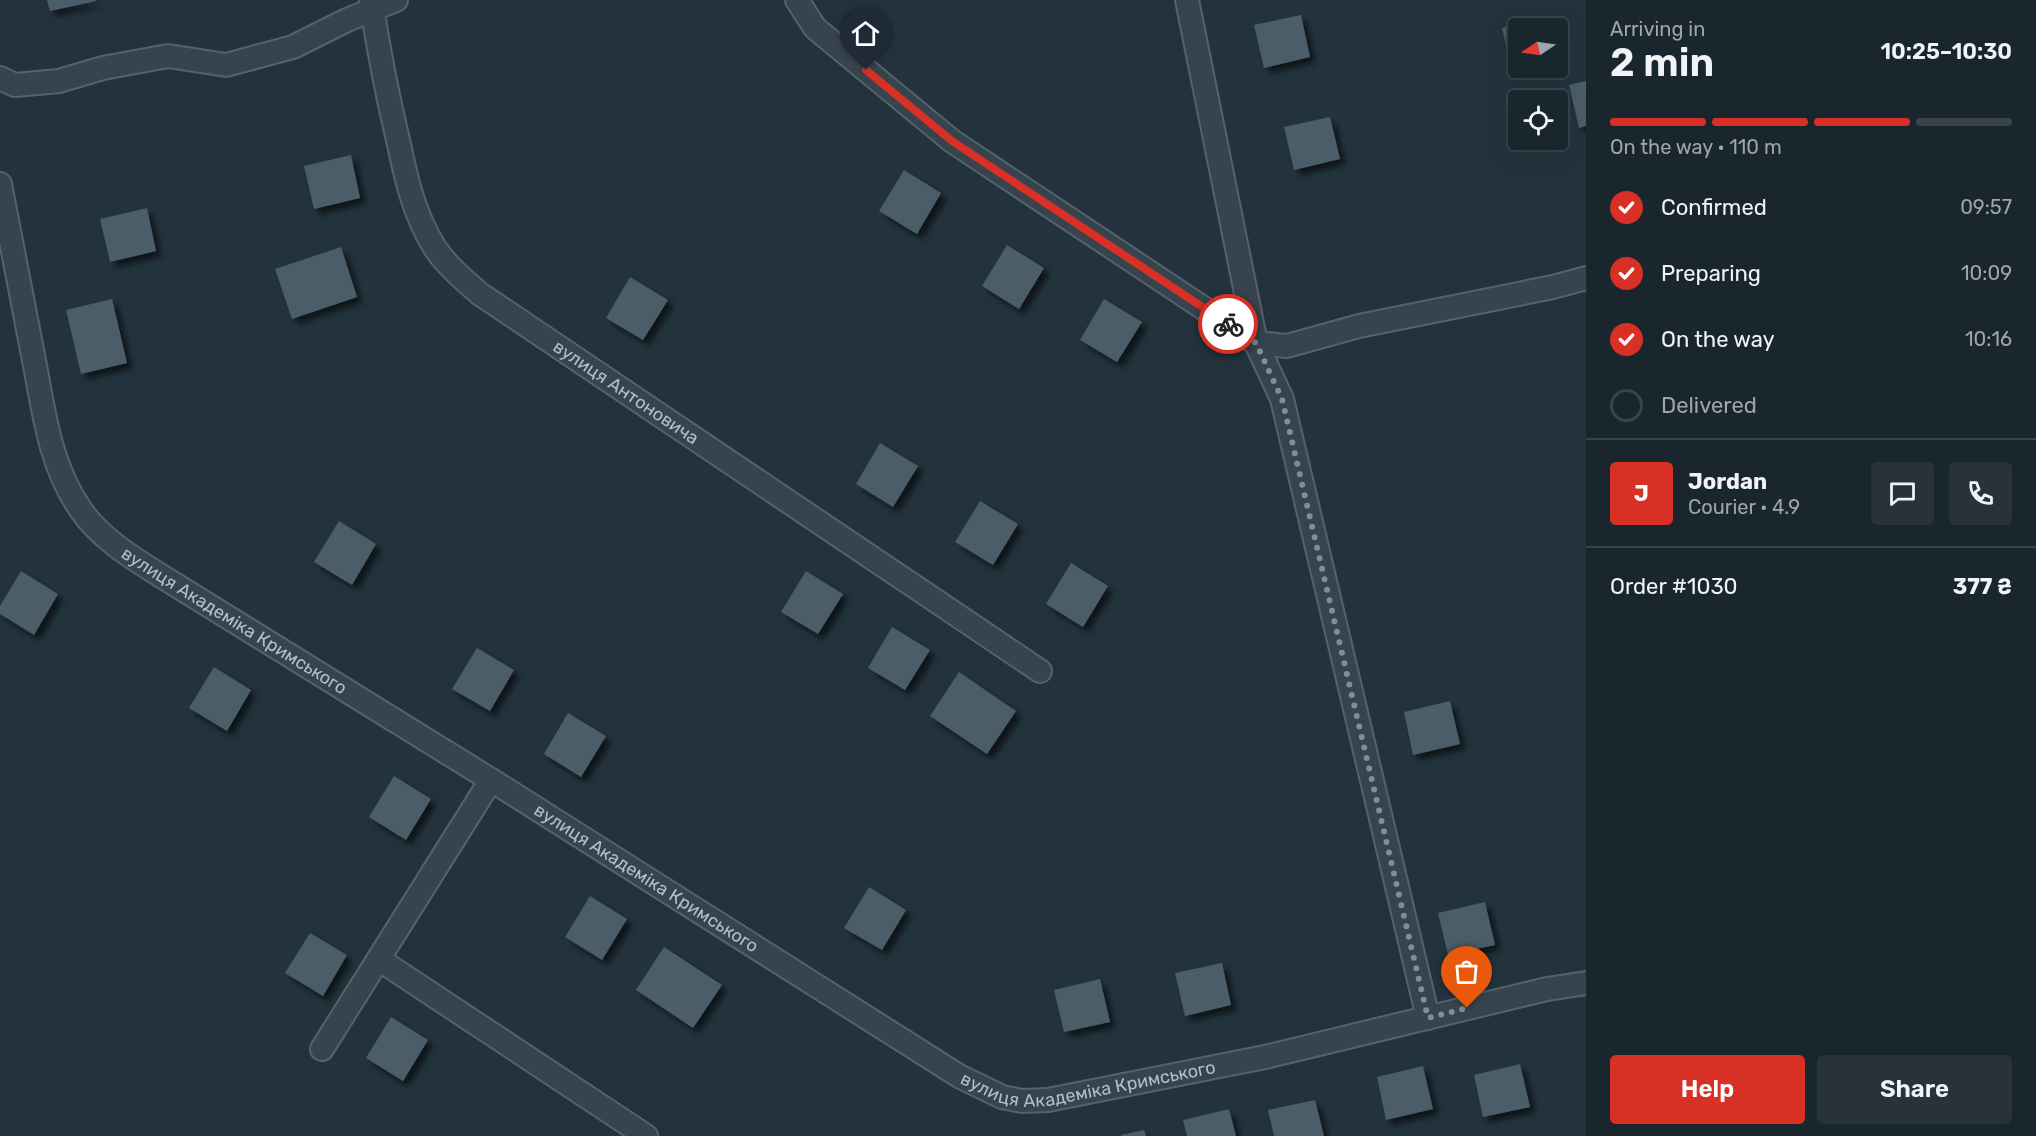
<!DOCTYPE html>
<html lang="en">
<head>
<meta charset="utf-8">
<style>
  :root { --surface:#1a262e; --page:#27323a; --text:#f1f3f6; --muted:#9fa5aa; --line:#38434a; --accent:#d93025 }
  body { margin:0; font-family:Rubik,sans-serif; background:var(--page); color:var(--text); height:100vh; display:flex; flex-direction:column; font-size:22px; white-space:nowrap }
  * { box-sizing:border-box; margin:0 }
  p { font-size:20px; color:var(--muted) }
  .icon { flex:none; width:33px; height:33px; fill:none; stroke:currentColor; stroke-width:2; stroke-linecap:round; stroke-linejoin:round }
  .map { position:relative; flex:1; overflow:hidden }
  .sheet { display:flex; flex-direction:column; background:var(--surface); width:450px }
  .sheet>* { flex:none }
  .needle { width:39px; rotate:257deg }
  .controls { position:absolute; left:1508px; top:18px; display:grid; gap:12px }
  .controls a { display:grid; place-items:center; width:60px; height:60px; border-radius:6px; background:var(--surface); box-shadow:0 6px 24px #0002,0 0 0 2px var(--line); font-size:30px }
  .pin { position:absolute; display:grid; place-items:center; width:51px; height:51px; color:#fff; margin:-62px -26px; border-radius:50% 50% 50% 0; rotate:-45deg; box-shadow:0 0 6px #0007 }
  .pin .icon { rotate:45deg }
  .courier { position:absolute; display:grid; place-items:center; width:60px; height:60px; margin:-30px; border:4px solid #d93025; border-radius:50%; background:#fff; color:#222; box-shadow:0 2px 8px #0007 }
  .head em { font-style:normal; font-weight:600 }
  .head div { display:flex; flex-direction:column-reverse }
  .head { display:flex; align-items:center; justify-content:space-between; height:102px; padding:0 24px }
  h1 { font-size:39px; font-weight:600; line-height:45px }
  .bar { display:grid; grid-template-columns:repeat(4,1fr); gap:9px 6px; align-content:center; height:72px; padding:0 24px }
  .bar i { height:8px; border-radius:4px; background:var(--line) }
  .bar .selected { background:var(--accent) }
  .bar p { grid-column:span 4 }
  .line { display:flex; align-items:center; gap:15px; padding:0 24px; border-top:2px solid var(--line) }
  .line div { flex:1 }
  .round { display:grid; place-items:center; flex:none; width:63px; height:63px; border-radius:6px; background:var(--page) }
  ol { padding:0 24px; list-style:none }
  li { display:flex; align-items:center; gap:18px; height:66px }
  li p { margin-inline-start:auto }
  li .icon { padding:6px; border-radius:50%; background:var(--accent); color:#fff; stroke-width:4 }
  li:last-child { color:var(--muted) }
  li i { width:33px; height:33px; border:3px solid var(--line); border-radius:50% }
  .primary-button { display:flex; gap:12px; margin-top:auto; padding:12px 24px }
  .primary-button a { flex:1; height:69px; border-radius:6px; background:var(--accent); color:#fff; font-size:24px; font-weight:600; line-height:69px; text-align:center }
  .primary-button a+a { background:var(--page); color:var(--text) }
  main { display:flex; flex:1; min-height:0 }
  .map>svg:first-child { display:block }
  .building { fill:#4b5d69; filter:url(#shadow) }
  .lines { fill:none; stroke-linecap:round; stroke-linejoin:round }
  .street-casing { stroke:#55626b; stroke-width:26 }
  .street { stroke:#37444d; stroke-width:22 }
  .done { stroke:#808e98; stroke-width:6; stroke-dasharray:0 10.8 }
  .route { stroke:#d93025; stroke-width:8 }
  .labels { text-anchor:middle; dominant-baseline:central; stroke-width:4.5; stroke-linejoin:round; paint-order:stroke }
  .street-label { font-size:18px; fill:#b2bfc9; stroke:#1c2932 }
</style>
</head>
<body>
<main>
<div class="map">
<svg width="1586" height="1136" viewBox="0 0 1586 1136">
  <defs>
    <filter id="shadow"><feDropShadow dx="5.5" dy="5.5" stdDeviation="3" flood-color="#0009"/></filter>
  </defs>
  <rect width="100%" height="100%" fill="#23333d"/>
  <!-- building -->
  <g class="building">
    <polygon points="47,0 95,0 96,1 50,11"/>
    <polygon points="1301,15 1310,57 1264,68 1254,25"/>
    <polygon points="1548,17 1551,28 1518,28 1518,69 1512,71 1502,28"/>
    <polygon points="1586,81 1586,126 1579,128 1569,85"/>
    <polygon points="1330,117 1340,159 1294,170 1284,127"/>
    <polygon points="351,155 360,198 314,209 304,166"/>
    <polygon points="904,170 941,193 917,234 879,211"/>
    <polygon points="147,208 156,251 110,262 100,219"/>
    <polygon points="1007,245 1044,268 1019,309 982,286"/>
    <polygon points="341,247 357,297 292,319 275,269"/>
    <polygon points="630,277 668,300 643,340 606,318"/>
    <polygon points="112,299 127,363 81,374 66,310"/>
    <polygon points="1104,299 1142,322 1117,362 1080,340"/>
    <polygon points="880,443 918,466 893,507 856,484"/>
    <polygon points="980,501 1018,524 993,565 955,542"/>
    <polygon points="339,521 376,544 352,585 314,562"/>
    <polygon points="1071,563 1108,586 1083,627 1046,604"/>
    <polygon points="21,571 58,594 34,635 0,614 0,606"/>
    <polygon points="806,571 843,594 818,634 781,612"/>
    <polygon points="892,627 930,650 905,690 868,668"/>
    <polygon points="477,648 514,670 490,711 452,689"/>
    <polygon points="214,667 251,690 227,731 189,708"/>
    <polygon points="959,672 1016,711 987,754 930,716"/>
    <polygon points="1450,701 1460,744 1413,755 1404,712"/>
    <polygon points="568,713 606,736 581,777 544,754"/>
    <polygon points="394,776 431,799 406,840 369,817"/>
    <polygon points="869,887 906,910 882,950 844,928"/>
    <polygon points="590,896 627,919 602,960 565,937"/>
    <polygon points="1485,902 1495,945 1448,955 1438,913"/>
    <polygon points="310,933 347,955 323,996 285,973"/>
    <polygon points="664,947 722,985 693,1028 636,990"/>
    <polygon points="1222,963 1231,1005 1185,1016 1175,973"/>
    <polygon points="1100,979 1110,1022 1064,1032 1054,990"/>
    <polygon points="391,1017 428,1040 403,1081 366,1058"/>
    <polygon points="1520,1064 1530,1107 1483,1117 1474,1075"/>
    <polygon points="1423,1066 1433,1109 1386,1120 1377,1077"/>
    <polygon points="1315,1100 1324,1136 1274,1136 1268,1110"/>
    <polygon points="1229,1109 1236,1136 1187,1136 1183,1120"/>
    <polygon points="1144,1130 1146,1136 1121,1136 1121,1135"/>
  </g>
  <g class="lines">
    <!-- street casing -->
    <g class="street-casing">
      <g id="street">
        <path id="s1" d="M371,0C378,47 387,94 398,140C406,178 414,215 435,248C447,266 464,280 480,294L1040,671"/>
        <polyline points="797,0 815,28 952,141 1256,343 1287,346 1359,326 1553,287 1586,278"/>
        <polyline points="1187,0 1256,343 1282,399 1428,1018"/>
        <polyline points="0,78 15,85 59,81 103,68 168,56 226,65 293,47 347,20 396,0"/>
        <path id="s2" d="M0,184C11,239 21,295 32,350C43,404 48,464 81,510C99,537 131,557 158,574L496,783L959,1076L1002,1097L1022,1101L1048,1100L1265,1057L1547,989L1586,983"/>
        <polyline points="380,960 646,1136"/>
        <polyline points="322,1049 491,780"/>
      </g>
    </g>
    <!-- street -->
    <use href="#street" class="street"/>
  </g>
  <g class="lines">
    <!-- done -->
    <polyline class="done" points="1228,324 1256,343 1282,399 1428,1018 1467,1008"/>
    <!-- route -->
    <polyline class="route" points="866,70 952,141 1228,324"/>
  </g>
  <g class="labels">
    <!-- street labels -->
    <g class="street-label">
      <text stroke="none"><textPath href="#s1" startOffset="498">вулиця Антоновича</textPath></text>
      <text stroke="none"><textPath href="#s2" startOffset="528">вулиця Академіка Кримського</textPath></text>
      <text stroke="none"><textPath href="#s2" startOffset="1014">вулиця Академіка Кримського</textPath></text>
      <text stroke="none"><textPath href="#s2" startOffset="1518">вулиця Академіка Кримського</textPath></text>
    </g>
  </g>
</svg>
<div class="controls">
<a><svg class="needle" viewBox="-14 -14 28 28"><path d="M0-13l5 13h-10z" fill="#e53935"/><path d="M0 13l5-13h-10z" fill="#9fa5aa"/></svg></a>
<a><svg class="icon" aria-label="locate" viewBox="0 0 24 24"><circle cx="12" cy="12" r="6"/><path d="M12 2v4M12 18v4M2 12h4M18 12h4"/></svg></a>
</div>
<div class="pin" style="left:1467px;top:1008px;background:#ea580c"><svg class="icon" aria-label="bag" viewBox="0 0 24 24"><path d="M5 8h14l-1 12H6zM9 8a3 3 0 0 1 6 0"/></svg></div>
<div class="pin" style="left:866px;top:70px;background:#1f2937"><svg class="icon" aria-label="home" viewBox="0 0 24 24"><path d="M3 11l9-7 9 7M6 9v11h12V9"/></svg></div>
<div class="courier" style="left:1228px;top:324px"><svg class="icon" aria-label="bike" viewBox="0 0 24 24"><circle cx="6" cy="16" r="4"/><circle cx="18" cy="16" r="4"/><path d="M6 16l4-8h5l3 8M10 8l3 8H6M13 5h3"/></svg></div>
</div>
<section class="sheet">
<div class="head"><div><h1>2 min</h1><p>Arriving in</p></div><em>10:25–10:30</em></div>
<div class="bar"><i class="selected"></i><i class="selected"></i><i class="selected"></i><i></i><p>On the way · 110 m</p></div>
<ol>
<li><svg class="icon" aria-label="check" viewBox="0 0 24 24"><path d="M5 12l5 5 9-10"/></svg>Confirmed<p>09:57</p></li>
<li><svg class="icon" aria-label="check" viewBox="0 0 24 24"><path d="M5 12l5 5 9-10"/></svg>Preparing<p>10:09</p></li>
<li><svg class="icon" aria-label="check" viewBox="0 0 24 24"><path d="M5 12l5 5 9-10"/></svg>On the way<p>10:16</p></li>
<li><i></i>Delivered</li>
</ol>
<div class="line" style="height:108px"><b class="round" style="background:var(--accent);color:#fff">J</b><div><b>Jordan</b><p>Courier · 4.9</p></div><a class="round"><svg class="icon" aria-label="chat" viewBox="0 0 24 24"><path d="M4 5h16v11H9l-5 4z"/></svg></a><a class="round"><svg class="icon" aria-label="phone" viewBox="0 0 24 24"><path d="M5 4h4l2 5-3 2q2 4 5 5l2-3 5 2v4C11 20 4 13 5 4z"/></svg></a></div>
<div class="line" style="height:78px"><div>Order #1030</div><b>377 ₴</b></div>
<div class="primary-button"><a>Help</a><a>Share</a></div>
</section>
</main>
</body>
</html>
